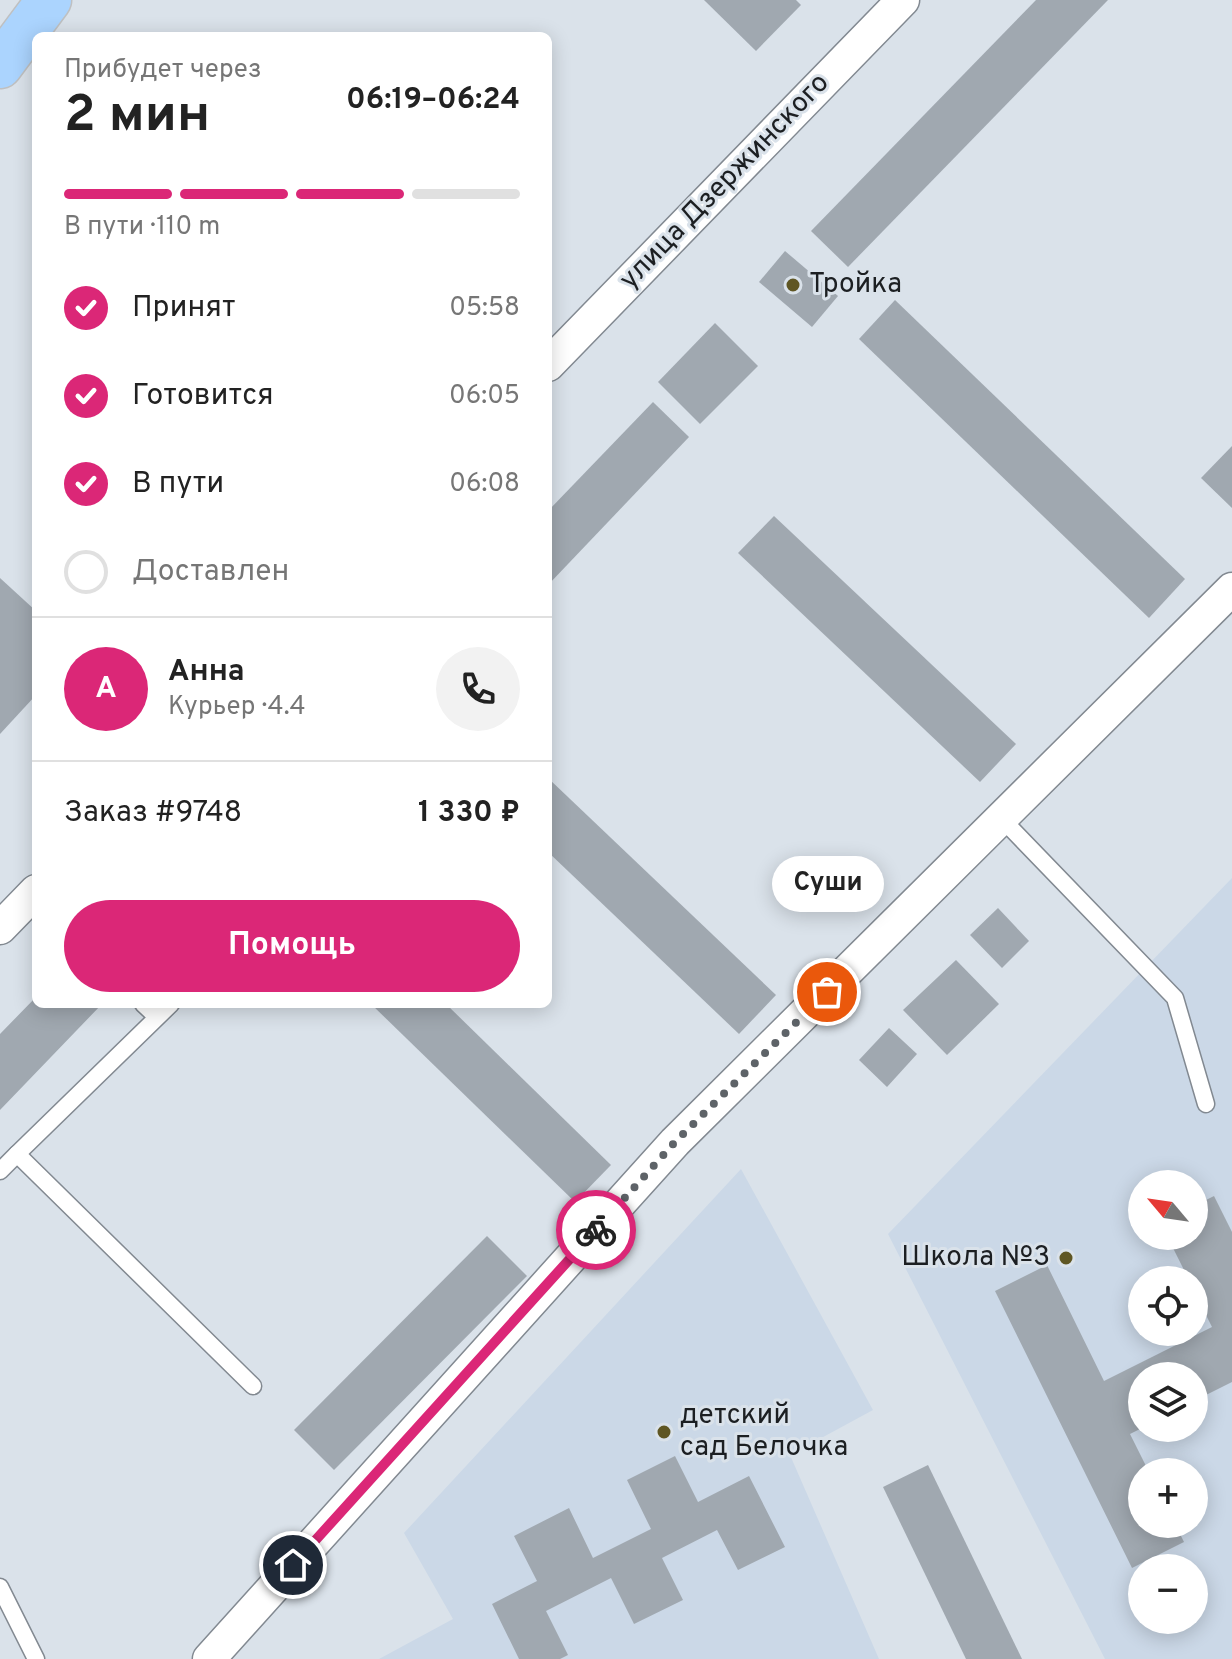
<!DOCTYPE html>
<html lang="ru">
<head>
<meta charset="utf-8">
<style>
  :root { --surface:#fff; --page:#f2f2f2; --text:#222; --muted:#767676; --line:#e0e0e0; --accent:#db2777 }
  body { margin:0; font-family:Overpass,sans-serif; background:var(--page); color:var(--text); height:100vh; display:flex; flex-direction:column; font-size:30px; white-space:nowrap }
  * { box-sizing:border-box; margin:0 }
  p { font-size:26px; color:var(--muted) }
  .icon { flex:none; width:44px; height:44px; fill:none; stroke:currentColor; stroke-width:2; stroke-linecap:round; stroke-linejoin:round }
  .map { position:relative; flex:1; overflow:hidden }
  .details { position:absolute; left:32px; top:32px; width:520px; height:976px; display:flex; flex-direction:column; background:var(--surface); border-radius:12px; box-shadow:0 4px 20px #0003 }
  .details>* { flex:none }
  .needle { width:52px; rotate:299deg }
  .buttons { position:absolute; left:1128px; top:1170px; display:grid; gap:16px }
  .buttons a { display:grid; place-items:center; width:80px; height:80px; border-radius:50%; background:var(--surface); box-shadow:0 4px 20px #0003; font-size:40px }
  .pin { position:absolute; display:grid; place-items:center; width:68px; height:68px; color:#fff; margin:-34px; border:4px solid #fff; border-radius:50%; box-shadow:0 2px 8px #0007 }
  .courier { position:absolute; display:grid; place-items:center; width:80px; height:80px; margin:-40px; border:6px solid #db2777; border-radius:50%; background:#fff; color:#222; box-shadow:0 2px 10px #0007 }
  .bubble { position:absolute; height:56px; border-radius:28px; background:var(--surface); box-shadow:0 4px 20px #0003; font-size:26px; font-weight:700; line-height:56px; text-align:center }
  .head em { font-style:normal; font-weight:700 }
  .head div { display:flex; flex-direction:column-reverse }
  .head { display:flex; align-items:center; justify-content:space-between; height:136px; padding:0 32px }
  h1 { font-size:52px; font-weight:700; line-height:60px }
  .bar { display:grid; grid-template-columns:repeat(4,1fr); gap:12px 8px; align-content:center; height:96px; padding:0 32px }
  .bar i { height:10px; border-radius:6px; background:var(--line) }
  .bar .selected { background:var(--accent) }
  .bar p { grid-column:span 4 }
  .line { display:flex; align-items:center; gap:20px; padding:0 32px; border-top:2px solid var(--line) }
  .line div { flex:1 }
  .round { display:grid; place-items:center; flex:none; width:84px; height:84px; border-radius:42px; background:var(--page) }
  ol { padding:0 32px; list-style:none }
  li { display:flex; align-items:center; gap:24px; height:88px }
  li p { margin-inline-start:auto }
  li .icon { padding:8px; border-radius:50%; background:var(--accent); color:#fff; stroke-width:4 }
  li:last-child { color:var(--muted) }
  li i { width:44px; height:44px; border:4px solid var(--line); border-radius:50% }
  .primary-button { display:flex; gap:16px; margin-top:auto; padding:16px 32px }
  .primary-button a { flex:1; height:92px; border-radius:48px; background:var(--accent); color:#fff; font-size:32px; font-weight:700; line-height:92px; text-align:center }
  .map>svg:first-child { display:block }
  .built { fill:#cbd8e7; fill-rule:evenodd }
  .building { fill:#a0a8b0 }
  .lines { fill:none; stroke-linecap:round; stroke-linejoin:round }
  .service-casing { stroke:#828991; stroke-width:19 }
  .minor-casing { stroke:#828991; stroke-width:35 }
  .trunk-casing { stroke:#bfc0c1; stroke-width:47 }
  .service { stroke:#fff; stroke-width:16 }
  .minor { stroke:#fff; stroke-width:32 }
  .trunk { stroke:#abd4fe; stroke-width:44 }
  .done { stroke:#5e6368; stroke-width:8; stroke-dasharray:0 14.4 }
  .route { stroke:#db2777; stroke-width:10 }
  .poi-dot { fill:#5f5623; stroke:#dae2ea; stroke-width:3 }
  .labels { text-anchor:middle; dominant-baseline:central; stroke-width:6; stroke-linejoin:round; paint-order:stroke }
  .street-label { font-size:28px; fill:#1c1f22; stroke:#dae2ea }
  .poi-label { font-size:28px; fill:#1c1f22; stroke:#dae2ea; text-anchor:start }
</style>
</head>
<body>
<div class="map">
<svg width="1232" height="1659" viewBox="0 0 1232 1659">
  <rect width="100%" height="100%" fill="#dae2ea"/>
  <!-- built -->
  <g class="built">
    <path d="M1232,878V1659H1105L888,1234ZM1142,1184H1194V1236H1142ZM1142,1280H1194V1332H1142ZM1142,1376H1194V1428H1142ZM1142,1472H1194V1524H1142ZM1142,1568H1194V1620H1142Z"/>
    <polygon points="741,1169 873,1410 790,1455 879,1659 379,1659 453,1619 404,1533"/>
  </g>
  <!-- building -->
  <g class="building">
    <polygon points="704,0 796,0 801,5 756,51"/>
    <polygon points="1036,0 1108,0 848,267 811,231"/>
    <polygon points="785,251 838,296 812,327 759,282"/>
    <polygon points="895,300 1185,579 1149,618 859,339"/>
    <polygon points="715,323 758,366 700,424 658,382"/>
    <polygon points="653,402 689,437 548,585 548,511"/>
    <polygon points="1232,446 1232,508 1201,478"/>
    <polygon points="774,516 1016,744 980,782 738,553"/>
    <polygon points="0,578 36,611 36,695 0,734"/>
    <polygon points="548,778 776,995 739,1034 548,852"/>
    <polygon points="998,908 1029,941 1002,968 970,935"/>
    <polygon points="956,960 999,1004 947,1055 903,1010"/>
    <polygon points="36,997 36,1004 102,1004 0,1110 0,1034"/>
    <polygon points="371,1004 446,1004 611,1165 575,1202"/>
    <polygon points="889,1028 917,1054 887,1087 859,1060"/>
    <polygon points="1214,1196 1232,1232 1232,1382 1194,1401 1194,1376 1142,1376 1142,1428 1130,1434 1149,1472 1142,1472 1142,1524 1175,1524 1184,1542 1132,1568 995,1291 1047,1265 1104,1381 1212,1327 1194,1291 1194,1280 1189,1280 1167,1236 1194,1236 1194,1206"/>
    <polygon points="487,1236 527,1276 334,1470 294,1430"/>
    <polygon points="675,1456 698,1502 749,1476 785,1547 738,1570 717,1530 662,1558 683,1600 634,1624 611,1578 546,1611 568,1655 560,1659 519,1659 492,1604 537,1581 514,1536 569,1508 593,1558 651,1529 627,1480"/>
    <polygon points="928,1465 1022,1659 966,1659 883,1487"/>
  </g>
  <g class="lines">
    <!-- service casing -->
    <g class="service-casing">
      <g id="service">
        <polyline points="1002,819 1175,998 1206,1104"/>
        <polyline points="143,1004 157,1017"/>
        <polyline points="17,1154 171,1004"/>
        <polyline points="0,1171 17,1154 253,1386"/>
        <polyline points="0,1587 36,1659"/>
      </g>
    </g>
    <!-- minor casing -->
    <g class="minor-casing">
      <g id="minor">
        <polyline points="548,365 903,0"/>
        <polyline points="0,928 36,891"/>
        <polyline points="209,1659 675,1142 1232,589"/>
      </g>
    </g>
    <!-- trunk casing -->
    <g class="trunk-casing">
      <polyline id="trunk" points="0,66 49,0"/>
    </g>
    <!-- service -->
    <use href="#service" class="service"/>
    <!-- minor -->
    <use href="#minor" class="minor"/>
    <!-- trunk -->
    <use href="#trunk" class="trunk"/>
  </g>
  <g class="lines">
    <!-- done -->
    <polyline class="done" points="596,1230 675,1142 827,992"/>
    <!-- route -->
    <polyline class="route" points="293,1565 596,1230"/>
  </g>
  <!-- markers -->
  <g class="poi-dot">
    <circle cx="793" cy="285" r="8"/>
    <circle cx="1066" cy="1258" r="8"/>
    <circle cx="664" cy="1432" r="8"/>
  </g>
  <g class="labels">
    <!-- street labels -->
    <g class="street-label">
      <text transform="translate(725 182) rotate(-46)">улица Дзержинского</text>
    </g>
    <!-- poi labels -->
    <g class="poi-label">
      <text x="809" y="285">Тройка</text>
      <text x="1050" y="1258" text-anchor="end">Школа №3</text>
      <text x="680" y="1416">детский<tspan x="680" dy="32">сад Белочка</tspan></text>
    </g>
  </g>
</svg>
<div class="buttons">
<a><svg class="needle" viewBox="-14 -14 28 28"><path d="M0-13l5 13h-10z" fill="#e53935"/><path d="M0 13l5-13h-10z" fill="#767676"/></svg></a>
<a><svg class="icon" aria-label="locate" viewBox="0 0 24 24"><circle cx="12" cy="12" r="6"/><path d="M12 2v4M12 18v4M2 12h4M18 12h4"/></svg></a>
<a><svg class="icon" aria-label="layers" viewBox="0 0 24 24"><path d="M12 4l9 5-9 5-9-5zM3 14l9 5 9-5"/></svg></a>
<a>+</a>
<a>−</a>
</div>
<div class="pin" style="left:827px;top:992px;background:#ea580c"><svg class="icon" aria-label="bag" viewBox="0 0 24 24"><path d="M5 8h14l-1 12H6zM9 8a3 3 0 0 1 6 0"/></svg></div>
<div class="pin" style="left:293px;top:1565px;background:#1f2937"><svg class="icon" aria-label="home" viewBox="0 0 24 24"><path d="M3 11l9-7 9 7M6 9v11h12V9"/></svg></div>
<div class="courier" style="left:596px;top:1230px"><svg class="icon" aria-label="bike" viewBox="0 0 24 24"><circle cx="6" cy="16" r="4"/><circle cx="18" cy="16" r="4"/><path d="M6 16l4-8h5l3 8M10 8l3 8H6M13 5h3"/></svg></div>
<div class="bubble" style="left:772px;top:856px;width:112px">Суши</div>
<section class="details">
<div class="head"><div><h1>2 мин</h1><p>Прибудет через</p></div><em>06:19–06:24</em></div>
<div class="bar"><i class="selected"></i><i class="selected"></i><i class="selected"></i><i></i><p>В пути · 110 m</p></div>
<ol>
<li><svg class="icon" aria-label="check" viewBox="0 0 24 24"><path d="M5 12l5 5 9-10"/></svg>Принят<p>05:58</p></li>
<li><svg class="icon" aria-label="check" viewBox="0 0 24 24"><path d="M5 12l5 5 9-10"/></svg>Готовится<p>06:05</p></li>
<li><svg class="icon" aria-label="check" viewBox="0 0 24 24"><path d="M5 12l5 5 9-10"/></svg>В пути<p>06:08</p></li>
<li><i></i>Доставлен</li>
</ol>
<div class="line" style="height:144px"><b class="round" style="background:var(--accent);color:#fff">А</b><div><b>Анна</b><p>Курьер · 4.4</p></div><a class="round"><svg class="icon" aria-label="phone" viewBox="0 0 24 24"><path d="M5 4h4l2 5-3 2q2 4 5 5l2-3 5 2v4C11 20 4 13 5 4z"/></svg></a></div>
<div class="line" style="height:104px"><div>Заказ #9748</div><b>1 330 ₽</b></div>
<div class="primary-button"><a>Помощь</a></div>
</section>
</div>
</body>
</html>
